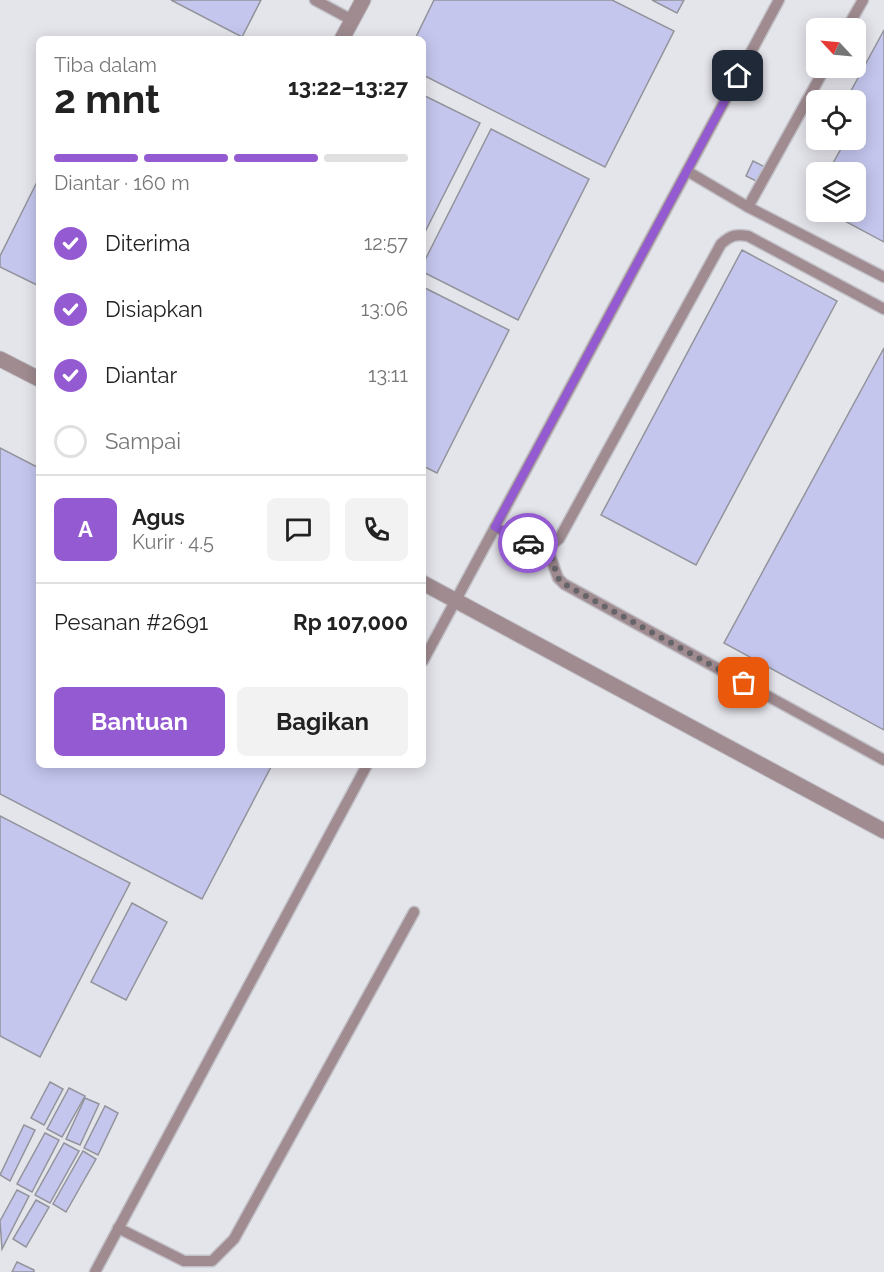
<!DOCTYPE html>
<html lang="id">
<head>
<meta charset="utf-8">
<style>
  :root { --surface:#fff; --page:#f2f2f2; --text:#222; --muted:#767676; --line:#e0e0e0; --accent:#945ad2 }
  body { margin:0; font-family:Raleway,sans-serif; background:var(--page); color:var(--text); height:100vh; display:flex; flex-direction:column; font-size:22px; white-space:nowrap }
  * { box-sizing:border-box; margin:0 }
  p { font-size:20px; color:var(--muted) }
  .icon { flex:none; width:33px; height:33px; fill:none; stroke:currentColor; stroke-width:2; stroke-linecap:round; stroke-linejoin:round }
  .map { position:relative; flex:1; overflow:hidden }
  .sheet { position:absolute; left:36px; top:36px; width:390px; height:732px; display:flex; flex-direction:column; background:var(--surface); border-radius:9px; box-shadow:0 3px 15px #0003 }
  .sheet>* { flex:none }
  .needle { width:39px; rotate:296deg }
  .controls { position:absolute; left:806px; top:18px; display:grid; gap:12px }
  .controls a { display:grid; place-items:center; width:60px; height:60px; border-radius:9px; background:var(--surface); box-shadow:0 3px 15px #0003; font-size:30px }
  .pin { position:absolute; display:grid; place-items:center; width:51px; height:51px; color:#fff; margin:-26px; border-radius:12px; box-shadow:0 3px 9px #0006 }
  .courier { position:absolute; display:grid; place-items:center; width:60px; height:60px; margin:-30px; border:4px solid #945ad2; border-radius:50%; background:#fff; color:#222; box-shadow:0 2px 8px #0007 }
  .overview em { font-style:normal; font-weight:700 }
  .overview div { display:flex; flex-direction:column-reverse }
  .overview { display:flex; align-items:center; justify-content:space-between; height:102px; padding:0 18px }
  h1 { font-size:39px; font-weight:700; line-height:45px }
  .bar { display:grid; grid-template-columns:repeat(4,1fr); gap:9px 6px; align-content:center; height:72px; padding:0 18px }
  .bar i { height:8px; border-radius:4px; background:var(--line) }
  .bar .selected { background:var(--accent) }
  .bar p { grid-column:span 4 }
  .line { display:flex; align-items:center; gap:15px; padding:0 18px; border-top:2px solid var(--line) }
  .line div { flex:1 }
  .round { display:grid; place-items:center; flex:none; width:63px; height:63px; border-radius:9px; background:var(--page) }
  ol { padding:0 18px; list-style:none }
  li { display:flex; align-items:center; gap:18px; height:66px }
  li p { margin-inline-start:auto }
  li .icon { padding:6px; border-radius:50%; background:var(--accent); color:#fff; stroke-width:4 }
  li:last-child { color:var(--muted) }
  li i { width:33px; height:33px; border:3px solid var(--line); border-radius:50% }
  .primary-button { display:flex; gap:12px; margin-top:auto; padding:12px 18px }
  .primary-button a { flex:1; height:69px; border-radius:9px; background:var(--accent); color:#fff; font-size:24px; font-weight:700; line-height:69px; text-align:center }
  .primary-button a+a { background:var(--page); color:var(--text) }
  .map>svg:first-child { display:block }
  .building { fill:#c5c6ee; stroke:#93949b; stroke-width:1.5 }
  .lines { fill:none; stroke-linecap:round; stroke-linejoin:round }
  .lane-casing { stroke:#c1c1c7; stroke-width:13 }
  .street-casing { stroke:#c1c1c7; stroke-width:17 }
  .lane { stroke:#9f8b90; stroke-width:10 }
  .street { stroke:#9f8b90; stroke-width:15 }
  .done { stroke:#656569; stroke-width:6; stroke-dasharray:0 10.8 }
  .route { stroke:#945ad2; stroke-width:8 }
</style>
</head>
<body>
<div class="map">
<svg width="884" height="1272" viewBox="0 0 884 1272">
  <rect width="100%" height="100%" fill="#e4e4eb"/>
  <!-- building -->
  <g class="building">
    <polygon points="171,0 261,0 242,37"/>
    <polygon points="434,0 612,0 674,31 605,167 423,75 423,39 415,39"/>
    <polygon points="652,0 684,0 677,13"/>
    <polygon points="884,30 884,242 828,212 855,212 855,172 828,172 846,140 855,140 855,122 861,112 855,109 855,100 846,100"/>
    <polygon points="423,95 480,123 423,236"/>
    <polygon points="491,129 589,179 518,320 423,272 423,264"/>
    <polygon points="753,161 767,168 760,183 746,176"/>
    <polygon points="39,178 39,286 0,267 0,256"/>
    <polygon points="742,250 837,301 696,565 601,515"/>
    <polygon points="423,287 509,330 437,473 423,466"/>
    <polygon points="884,348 884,730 724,643"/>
    <polygon points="0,448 39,468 39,765 272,765 202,899 0,794"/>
    <polygon points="0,816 130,883 40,1057 0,1036"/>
    <polygon points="132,903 167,922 126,1000 91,982"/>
    <polygon points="50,1082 63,1089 44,1125 31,1118"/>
    <polygon points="69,1088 85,1096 62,1137 47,1129"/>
    <polygon points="85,1098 99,1104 80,1145 66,1139"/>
    <polygon points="105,1106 118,1113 98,1155 84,1148"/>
    <polygon points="24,1125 35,1130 10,1181 0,1175"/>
    <polygon points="45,1133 59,1140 32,1192 17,1184"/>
    <polygon points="64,1143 79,1151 50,1203 35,1195"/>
    <polygon points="83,1151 96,1159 66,1212 53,1204"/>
    <polygon points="17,1190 29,1196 2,1249 0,1221"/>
    <polygon points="36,1200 49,1207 26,1247 13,1239"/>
    <polygon points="17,1262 34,1270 34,1272 12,1272"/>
  </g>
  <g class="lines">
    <!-- lane casing -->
    <g class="lane-casing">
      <g id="lane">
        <polyline points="315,0 352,20"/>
        <polyline points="847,28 863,0"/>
        <polyline points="687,171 748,207 884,277"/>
        <polyline points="748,207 825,68"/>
        <path d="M495,527C514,536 541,557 559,539L721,244C731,235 736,234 748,236L884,309"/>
        <polyline points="547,547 558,578 564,584 884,760"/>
        <polyline points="423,661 779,0"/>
        <polyline points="118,1228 184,1261 212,1261 234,1239 414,912"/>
        <polyline points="95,1272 367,765"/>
      </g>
    </g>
    <!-- street casing -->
    <g class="street-casing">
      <g id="street">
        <polyline points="342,39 363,0"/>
        <polyline points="0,359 39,379"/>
        <polyline points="423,583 884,831"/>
      </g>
    </g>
    <!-- lane -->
    <use href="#lane" class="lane"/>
    <!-- street -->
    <use href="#street" class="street"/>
  </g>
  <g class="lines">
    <!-- done -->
    <polyline class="done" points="528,543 548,547 558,578 564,584 744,683"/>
    <!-- route -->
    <polyline class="route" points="528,543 495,527 738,76"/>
  </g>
</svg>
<div class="controls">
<a><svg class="needle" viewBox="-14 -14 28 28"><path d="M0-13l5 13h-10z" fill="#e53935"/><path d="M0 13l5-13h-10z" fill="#767676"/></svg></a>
<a><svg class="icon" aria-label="locate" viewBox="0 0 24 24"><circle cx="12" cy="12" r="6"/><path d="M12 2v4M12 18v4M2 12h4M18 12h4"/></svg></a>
<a><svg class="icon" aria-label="layers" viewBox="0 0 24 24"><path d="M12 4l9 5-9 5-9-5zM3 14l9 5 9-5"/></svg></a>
</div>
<div class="pin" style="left:744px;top:683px;background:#ea580c"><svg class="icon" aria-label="bag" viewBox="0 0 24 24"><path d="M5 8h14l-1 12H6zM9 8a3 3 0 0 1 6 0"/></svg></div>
<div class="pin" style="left:738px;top:76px;background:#1f2937"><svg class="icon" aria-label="home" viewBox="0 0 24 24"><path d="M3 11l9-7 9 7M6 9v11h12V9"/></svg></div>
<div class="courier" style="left:528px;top:543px"><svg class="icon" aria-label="car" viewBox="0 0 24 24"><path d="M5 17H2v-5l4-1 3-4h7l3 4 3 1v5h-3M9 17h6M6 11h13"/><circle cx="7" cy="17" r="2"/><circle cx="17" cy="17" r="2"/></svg></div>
<section class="sheet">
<div class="overview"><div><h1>2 mnt</h1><p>Tiba dalam</p></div><em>13:22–13:27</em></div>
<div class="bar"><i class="selected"></i><i class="selected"></i><i class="selected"></i><i></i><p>Diantar · 160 m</p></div>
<ol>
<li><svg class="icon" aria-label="check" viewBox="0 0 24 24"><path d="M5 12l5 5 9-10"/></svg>Diterima<p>12:57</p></li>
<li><svg class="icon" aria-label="check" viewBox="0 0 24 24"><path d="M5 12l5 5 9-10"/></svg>Disiapkan<p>13:06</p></li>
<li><svg class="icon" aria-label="check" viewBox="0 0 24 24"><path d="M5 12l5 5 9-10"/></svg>Diantar<p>13:11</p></li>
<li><i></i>Sampai</li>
</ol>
<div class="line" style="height:108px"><b class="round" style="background:var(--accent);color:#fff">A</b><div><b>Agus</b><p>Kurir · 4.5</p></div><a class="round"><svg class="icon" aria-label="chat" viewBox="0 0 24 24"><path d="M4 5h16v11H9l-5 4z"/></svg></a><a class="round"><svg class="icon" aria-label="phone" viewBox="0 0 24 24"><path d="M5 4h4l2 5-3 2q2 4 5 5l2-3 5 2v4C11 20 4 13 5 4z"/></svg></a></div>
<div class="line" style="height:78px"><div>Pesanan #2691</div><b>Rp 107,000</b></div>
<div class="primary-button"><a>Bantuan</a><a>Bagikan</a></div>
</section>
</div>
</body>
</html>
